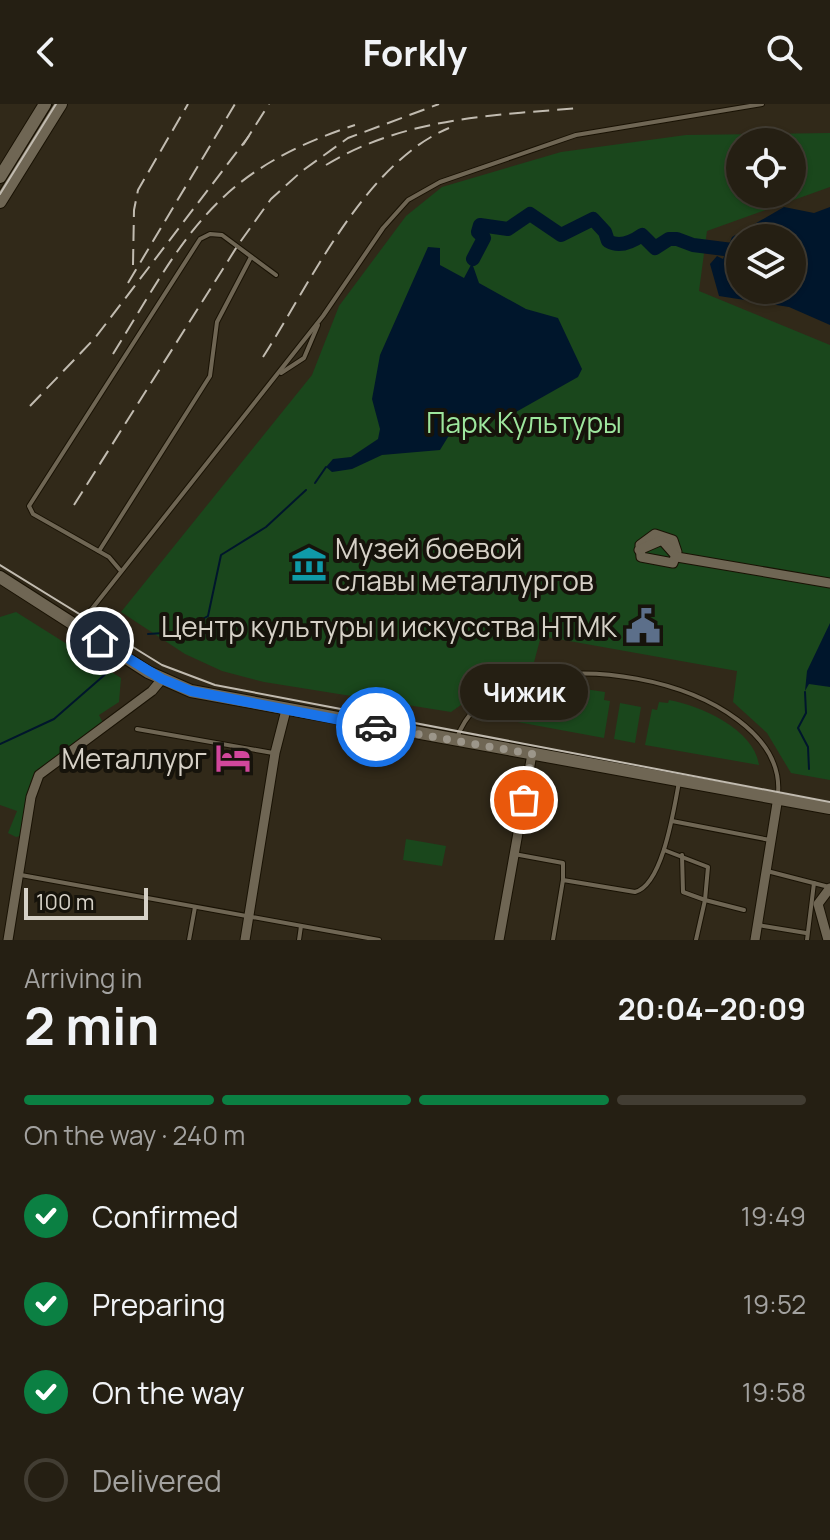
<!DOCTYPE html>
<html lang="en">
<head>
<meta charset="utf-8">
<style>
  :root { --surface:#251f13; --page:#312c21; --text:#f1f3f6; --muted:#a3a2a0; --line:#423d33; --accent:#0b8043 }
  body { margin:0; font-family:Manrope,sans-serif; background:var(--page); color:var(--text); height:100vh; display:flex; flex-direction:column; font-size:30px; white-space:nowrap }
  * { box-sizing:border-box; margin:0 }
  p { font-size:26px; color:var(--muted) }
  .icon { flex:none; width:44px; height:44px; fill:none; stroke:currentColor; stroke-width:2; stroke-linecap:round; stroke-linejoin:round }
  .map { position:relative; height:836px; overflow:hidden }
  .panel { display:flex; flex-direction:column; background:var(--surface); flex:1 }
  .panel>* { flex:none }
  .controls { position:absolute; left:726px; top:24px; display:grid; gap:16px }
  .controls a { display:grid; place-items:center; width:80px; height:80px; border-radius:50%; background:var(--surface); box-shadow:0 2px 6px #0004,0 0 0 2px var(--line); font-size:40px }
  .scale { position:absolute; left:24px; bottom:20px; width:124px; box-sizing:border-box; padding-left:8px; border:4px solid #d6d1c7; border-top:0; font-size:22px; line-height:28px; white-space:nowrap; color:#d6d1c7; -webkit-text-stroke:6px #16130b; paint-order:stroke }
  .pin { position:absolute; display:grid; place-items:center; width:68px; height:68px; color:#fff; margin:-34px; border:4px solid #fff; border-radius:50%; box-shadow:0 2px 8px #0007 }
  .courier { position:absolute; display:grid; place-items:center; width:80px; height:80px; margin:-40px; border:6px solid #1a73e8; border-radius:50%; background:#fff; color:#222; box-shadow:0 2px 10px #0007 }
  .bubble { position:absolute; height:56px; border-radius:28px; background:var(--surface); box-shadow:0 2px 6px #0004,0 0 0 2px var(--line); font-size:26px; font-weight:700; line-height:56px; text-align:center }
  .overview em { font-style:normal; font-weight:700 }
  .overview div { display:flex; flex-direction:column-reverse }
  .overview { display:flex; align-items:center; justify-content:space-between; height:136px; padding:0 24px }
  h1 { font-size:52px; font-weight:700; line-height:60px }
  .bar { display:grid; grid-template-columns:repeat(4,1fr); gap:12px 8px; align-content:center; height:96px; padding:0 24px }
  .bar i { height:10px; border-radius:6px; background:var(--line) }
  .bar .active { background:var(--accent) }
  .bar p { grid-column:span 4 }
  ol { padding:0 24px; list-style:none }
  li { display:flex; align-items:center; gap:24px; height:88px }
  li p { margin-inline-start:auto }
  li .icon { padding:8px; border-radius:50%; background:var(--accent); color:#fff; stroke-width:4 }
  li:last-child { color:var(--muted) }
  li i { width:44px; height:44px; border:4px solid var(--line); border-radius:50% }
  header { display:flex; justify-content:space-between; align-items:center; height:104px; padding:0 24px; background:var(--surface); font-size:36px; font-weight:700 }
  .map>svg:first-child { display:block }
  .green { fill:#1a471c; fill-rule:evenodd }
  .water { fill:#00162c; fill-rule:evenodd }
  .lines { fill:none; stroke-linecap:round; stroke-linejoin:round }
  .stream { stroke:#00162c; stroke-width:2 }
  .river { stroke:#00162c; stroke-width:14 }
  .lane-casing { stroke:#191204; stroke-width:6 }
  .street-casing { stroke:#191204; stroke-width:11 }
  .secondary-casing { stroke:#191204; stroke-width:14 }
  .lane { stroke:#6f6654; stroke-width:4 }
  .street { stroke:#6f6654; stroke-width:9 }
  .secondary { stroke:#6f6654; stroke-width:12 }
  .tram { stroke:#c1bbb0; stroke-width:2 }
  .rail { stroke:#c1bbb0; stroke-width:2; stroke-dasharray:16 8; stroke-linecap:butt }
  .done { stroke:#9c968a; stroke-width:8; stroke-dasharray:0 14.4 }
  .route { stroke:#1a73e8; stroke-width:10 }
  .labels { text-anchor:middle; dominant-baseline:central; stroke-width:8; stroke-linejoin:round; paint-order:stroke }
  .park-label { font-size:28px; fill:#9de69d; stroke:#16130b }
  .poi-label { font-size:28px; fill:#d6d1c7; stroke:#16130b; text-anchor:end }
</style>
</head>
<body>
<header><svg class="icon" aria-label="back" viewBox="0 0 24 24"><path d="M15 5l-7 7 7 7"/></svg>Forkly<svg class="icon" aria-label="search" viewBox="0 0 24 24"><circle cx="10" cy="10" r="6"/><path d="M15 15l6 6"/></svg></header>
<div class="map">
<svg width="830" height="836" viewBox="0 0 830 836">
  <rect width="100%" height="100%" fill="#312919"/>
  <!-- green -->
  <g class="green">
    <path d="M830,29V83L707,127L699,187L830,241V676L791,669L767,629L733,598L737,567L541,532L533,562L499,574L451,608L264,578L222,567L185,550L121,508L312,271L339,202L406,112L442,83L561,48L686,31ZM740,38H792V90H740Z"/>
    <polygon points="16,508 121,574 119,598 99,611 103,619 36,669 20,732 16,733 8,729 17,707 0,701 0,513"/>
    <polygon points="557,581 605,588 604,596 610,597 604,634 490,613 488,609 522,589"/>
    <path d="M669,596C701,602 754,625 759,661L645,641L652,605L657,606L659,598L668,599Z"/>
    <polygon points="620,599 641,603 635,639 614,635"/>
    <polygon points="406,735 446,742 442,762 403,756"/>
  </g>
  <!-- water -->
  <g class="water">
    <path d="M784,103L814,109L830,103V221L789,203L719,192L710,160L717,152L723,155L732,133ZM740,134H792V186H740Z"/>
    <polygon points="428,143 440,144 440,161 464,174 472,159 479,179 526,205 558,214 582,265 578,273 516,308 459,326 448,333 440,346 382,351 352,365 332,368 326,363 333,355 351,353 378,335 380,325 372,295 380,251"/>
    <polygon points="830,519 830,583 809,580 805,587 807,567"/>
  </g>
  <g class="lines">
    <!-- stream -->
    <g class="stream">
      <polyline points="315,379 326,363"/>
      <polyline points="148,530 180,528 208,512 221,451 266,423 306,386"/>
      <polyline points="805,588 806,609 798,624 808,643 809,665"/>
      <polyline points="0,640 54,615 109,567"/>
    </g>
    <!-- river -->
    <path class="river" d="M473,155L484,134L478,128L480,121L508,125L530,110L561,131L593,115L605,128L608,137C620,144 632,138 642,131L655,144L669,135H677L693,141L740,147"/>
    <!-- lane casing -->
    <g class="lane-casing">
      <g id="lane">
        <polyline points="281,269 304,254 318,221"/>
        <polyline points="99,447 210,272 217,218 251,153"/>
        <polyline points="120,466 109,453 33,410 29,402 200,135 210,130 222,131 276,171"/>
        <polyline points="80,520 323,212 383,124 408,96 440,78 576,31 762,0"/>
        <polyline points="137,625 273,649"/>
        <path d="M457,634C498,517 788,574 778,690"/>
        <polyline points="672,717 770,736"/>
        <polyline points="664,746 708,763 705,796 744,806"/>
        <polyline points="514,750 563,759 563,776"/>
        <polyline points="682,751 683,788 705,796 696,836"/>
        <polyline points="767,767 829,783"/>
        <polyline points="21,771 379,836"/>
        <polyline points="758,821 806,829"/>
        <polyline points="189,836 195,803"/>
        <polyline points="299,836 301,822"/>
        <path d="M553,836L563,776L635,788C663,781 674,704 679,678"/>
        <polyline points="807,836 814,779"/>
      </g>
    </g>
    <!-- street casing -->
    <g class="street-casing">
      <g id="street">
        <polygon points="655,430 673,436 677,448 673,459 641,453 640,441"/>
        <polyline points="639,446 662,436 677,453 830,479"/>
        <polyline points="8,836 31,693 39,671 152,587 162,575"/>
        <polyline points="245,836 275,649 286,606"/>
        <polyline points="499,836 532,650"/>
        <polyline points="755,836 778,693"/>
        <polyline points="828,836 818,800 830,784"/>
      </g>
    </g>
    <!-- secondary casing -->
    <g class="secondary-casing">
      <g id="secondary">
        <polyline points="0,73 45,0"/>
        <polyline points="0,98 61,0"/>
        <polyline points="0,473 148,568 191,587 830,704"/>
      </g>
    </g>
    <!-- lane -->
    <use href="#lane" class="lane"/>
    <!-- street -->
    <use href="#street" class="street"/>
    <!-- secondary -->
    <use href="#secondary" class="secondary"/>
    <!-- tram -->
    <g class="tram">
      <polyline points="0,90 56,0"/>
      <polyline points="0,461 162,561 215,581 830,698"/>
    </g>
    <!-- rail -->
    <g class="rail">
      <polyline points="243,41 269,0"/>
      <path d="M326,61C403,14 493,11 580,4"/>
      <polyline points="133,161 134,106 138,86 188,0"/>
      <polyline points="128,179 235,0"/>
      <path d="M113,250C187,130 213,68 355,21"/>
      <path d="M263,253C311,178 365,59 449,24"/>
      <polyline points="30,302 95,234 249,32"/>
      <polyline points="74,401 238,141 271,95 302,67 348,34 439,0"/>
    </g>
  </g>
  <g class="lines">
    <!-- done -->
    <polyline class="done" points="376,623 532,650 524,696"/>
    <!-- route -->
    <polyline class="route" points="100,537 162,575 191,587 376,623"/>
  </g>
  <!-- icons -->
  <defs>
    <g id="museum-bare" transform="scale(2.76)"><path d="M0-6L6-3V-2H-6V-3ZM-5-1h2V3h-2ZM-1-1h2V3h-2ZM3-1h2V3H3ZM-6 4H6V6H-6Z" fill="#0f9aa8" stroke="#16130b" stroke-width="2.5" paint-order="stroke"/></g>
    <g id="civic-bare" transform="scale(2.76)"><path d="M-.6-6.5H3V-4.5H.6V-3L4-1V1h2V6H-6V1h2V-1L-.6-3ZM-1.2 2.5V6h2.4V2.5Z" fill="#5c6f8a" stroke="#16130b" stroke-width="2.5" paint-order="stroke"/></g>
    <g id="hotel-bare" transform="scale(2.76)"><path d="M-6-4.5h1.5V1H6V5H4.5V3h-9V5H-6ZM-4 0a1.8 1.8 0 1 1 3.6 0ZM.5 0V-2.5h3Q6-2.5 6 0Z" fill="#d1479c" stroke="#16130b" stroke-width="2.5" paint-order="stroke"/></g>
  </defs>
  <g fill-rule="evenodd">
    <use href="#museum-bare" x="309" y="460"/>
    <use href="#civic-bare" x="643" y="522"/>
    <use href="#hotel-bare" x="233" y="654"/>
  </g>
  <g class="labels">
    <!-- park labels -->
    <g class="park-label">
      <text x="524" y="318">Парк Культуры</text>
    </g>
    <!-- poi labels -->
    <g class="poi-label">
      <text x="335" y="444" text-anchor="start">Музей боевой<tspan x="335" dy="32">славы металлургов</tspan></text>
      <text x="617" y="522">Центр культуры и искусства НТМК</text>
      <text x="207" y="654">Металлург</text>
    </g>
  </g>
</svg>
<div class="controls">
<a><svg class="icon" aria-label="locate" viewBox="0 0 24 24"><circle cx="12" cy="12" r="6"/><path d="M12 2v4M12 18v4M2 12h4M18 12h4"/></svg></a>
<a><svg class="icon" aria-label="layers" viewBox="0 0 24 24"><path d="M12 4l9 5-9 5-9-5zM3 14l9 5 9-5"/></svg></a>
</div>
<div class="scale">100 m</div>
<div class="pin" style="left:524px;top:696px;background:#ea580c"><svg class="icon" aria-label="bag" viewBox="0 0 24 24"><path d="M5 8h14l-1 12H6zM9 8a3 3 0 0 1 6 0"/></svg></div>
<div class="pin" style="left:100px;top:537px;background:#1f2937"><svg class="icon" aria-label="home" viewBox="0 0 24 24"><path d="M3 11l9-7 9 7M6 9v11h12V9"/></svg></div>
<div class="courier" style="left:376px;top:623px"><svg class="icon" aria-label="car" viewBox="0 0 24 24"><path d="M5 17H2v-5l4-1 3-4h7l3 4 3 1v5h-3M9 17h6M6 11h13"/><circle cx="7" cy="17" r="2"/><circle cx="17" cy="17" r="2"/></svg></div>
<div class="bubble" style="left:460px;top:560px;width:128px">Чижик</div>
</div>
<section class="panel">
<div class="overview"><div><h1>2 min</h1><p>Arriving in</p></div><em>20:04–20:09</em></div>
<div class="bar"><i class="active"></i><i class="active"></i><i class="active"></i><i></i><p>On the way · 240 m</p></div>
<ol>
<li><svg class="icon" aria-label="check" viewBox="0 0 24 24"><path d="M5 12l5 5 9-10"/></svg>Confirmed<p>19:49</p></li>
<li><svg class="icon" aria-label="check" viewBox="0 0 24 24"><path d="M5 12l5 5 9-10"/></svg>Preparing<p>19:52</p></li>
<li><svg class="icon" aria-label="check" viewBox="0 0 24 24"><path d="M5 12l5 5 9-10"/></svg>On the way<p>19:58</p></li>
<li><i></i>Delivered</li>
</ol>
</section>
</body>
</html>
